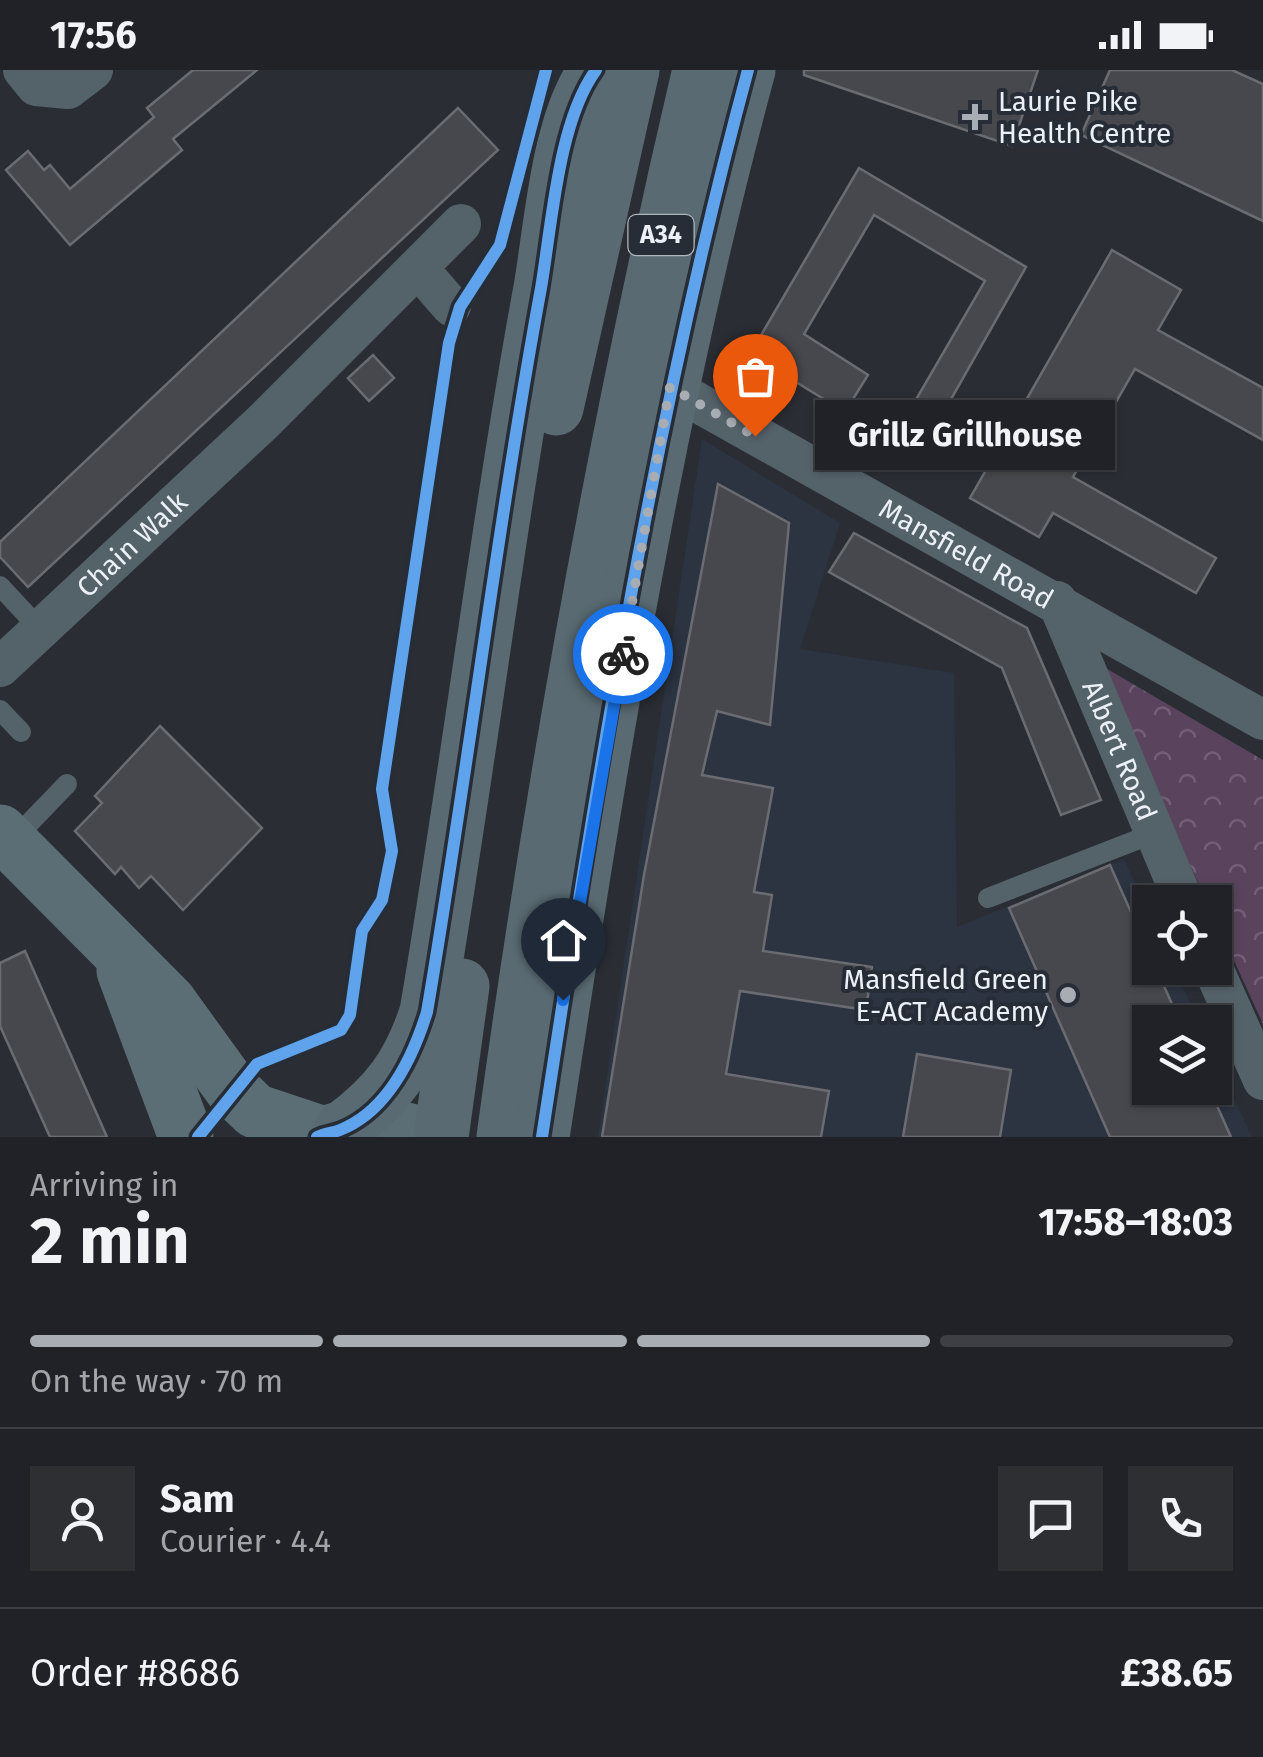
<!DOCTYPE html>
<html lang="en">
<head>
<meta charset="utf-8">
<style>
  :root { --surface:#202227; --page:#2d2f33; --text:#f1f3f6; --muted:#a2a4a7; --line:#3d3f44; --accent:#a8acb3 }
  body { margin:0; font-family:"Fira Sans",sans-serif; background:var(--page); color:var(--text); height:100vh; display:flex; flex-direction:column; font-size:38px; white-space:nowrap }
  * { box-sizing:border-box; margin:0 }
  p { font-size:32px; color:var(--muted) }
  .icon { flex:none; width:55px; height:55px; fill:none; stroke:currentColor; stroke-width:2; stroke-linecap:round; stroke-linejoin:round }
  .map { position:relative; height:1067px; overflow:hidden }
  .details { display:flex; flex-direction:column; background:var(--surface); flex:1 }
  .details>* { flex:none }
  .controls { position:absolute; left:1132px; top:815px; display:grid; gap:20px }
  .controls a { display:grid; place-items:center; width:100px; height:100px; border-radius:0px; background:var(--surface); box-shadow:0 2px 8px #0004,0 0 0 2px var(--line); font-size:50px }
  .pin { position:absolute; display:grid; place-items:center; width:85px; height:85px; color:#fff; margin:-102px -42px; border-radius:50% 50% 50% 0; rotate:-45deg; box-shadow:0 0 10px #0007 }
  .pin .icon { rotate:45deg }
  .courier { position:absolute; display:grid; place-items:center; width:100px; height:100px; margin:-50px; border:8px solid #1a73e8; border-radius:50%; background:#fff; color:#222; box-shadow:0 2px 12px #0007 }
  .bubble { position:absolute; height:70px; border-radius:0px; background:var(--surface); box-shadow:0 2px 8px #0004,0 0 0 2px var(--line); font-size:32px; font-weight:700; line-height:70px; text-align:center }
  .summary em { font-style:normal; font-weight:700 }
  .summary div { display:flex; flex-direction:column-reverse }
  .summary { display:flex; align-items:center; justify-content:space-between; height:170px; padding:0 30px }
  h1 { font-size:65px; font-weight:700; line-height:75px }
  .bar { display:grid; grid-template-columns:repeat(4,1fr); gap:15px 10px; align-content:center; height:120px; padding:0 30px }
  .bar i { height:12px; border-radius:8px; background:var(--line) }
  .bar .on { background:var(--accent) }
  .bar p { grid-column:span 4 }
  .line { display:flex; align-items:center; gap:25px; padding:0 30px; border-top:2px solid var(--line) }
  .line div { flex:1 }
  .round { display:grid; place-items:center; flex:none; width:105px; height:105px; border-radius:0px; background:var(--page) }
  .status { display:flex; justify-content:space-between; align-items:center; height:70px; padding:0 50px; background:var(--surface); direction:ltr }
  .status svg { height:28px; fill:currentColor }
  .map>svg:first-child { display:block }
  .built { fill:#2c3341 }
  .park { fill:url(#park-crowns) }
  .building { fill:#47484d; stroke:#6a6c71; stroke-width:2.5 }
  .lines { fill:none; stroke-linecap:round; stroke-linejoin:round }
  .service { stroke:#546269; stroke-width:20 }
  .minor { stroke:#546269; stroke-width:40 }
  .secondary { stroke:#5b6d75; stroke-width:55 }
  .trunk { stroke:#596a72; stroke-width:55 }
  .cycleway-casing { stroke:#272d37; stroke-width:19 }
  .cycleway { stroke:#60a3ed; stroke-width:12 }
  .done { stroke:#a8acb3; stroke-width:10; stroke-dasharray:0 18 }
  .route { stroke:#1a73e8; stroke-width:12 }
  .poi-dot { fill:#a8acb3; stroke:#272d37; stroke-width:4 }
  .labels { text-anchor:middle; dominant-baseline:central; stroke-width:8; stroke-linejoin:round; paint-order:stroke }
  .shield { fill:#272d37; stroke:#b1b6bd; stroke-width:2.5 }
  .shield-label { font-size:25px; font-weight:bold; fill:#ecf0f7 }
  .poi-label { font-size:28px; fill:#ecf0f7; stroke:#272d37; text-anchor:start }
  .street-label { font-size:28px; fill:#ecf0f7; stroke:#272d37 }
</style>
</head>
<body>
<div class="status"><b>17:56</b><svg viewBox="0 0 49 12"><path d="M0 12V9h3v3zM5 12V6h3v6zM10 12V3h3v9zM15 12V0h3v12zM26 1h20v11H26zM47 4h2v5h-2z"/></svg></div>
<div class="map">
<svg width="1263" height="1067" viewBox="0 0 1263 1067">
  <defs>
    <pattern id="park-crowns" width="20" height="18" patternUnits="userSpaceOnUse" patternTransform="scale(2.5)"><rect width="20" height="18" fill="#5a445d"/><path d="M2 6a3 3 0 1 1 6 0M12 15a3 3 0 1 1 6 0" fill="none" stroke="#725f75"/></pattern>
  </defs>
  <rect width="100%" height="100%" fill="#2a2e34"/>
  <!-- built -->
  <polygon class="built" points="702,369 840,453 800,579 954,603 957,857 1124,789 1150,846 1150,898 1174,898 1199,952 1150,952 1150,1018 1215,1018 1215,987 1252,1067 598,1067"/>
  <!-- park -->
  <polygon class="park" points="1097,593 1263,690 1263,954 1215,849 1215,832 1207,832"/>
  <!-- building -->
  <g class="building">
    <polygon points="193,0 257,0 173,69 182,80 70,175 6,100 28,81 44,100 50,95 70,119 154,47 147,38"/>
    <polygon points="804,0 1038,0 1012,76 804,5"/>
    <polygon points="1110,0 1232,0 1263,14 1263,151 1081,65"/>
    <polygon points="458,38 498,80 28,517 0,487 0,472"/>
    <polygon points="859,98 1026,197 933,361 907,345 985,211 874,145 804,264 868,305 845,342 750,284"/>
    <polygon points="1112,180 1181,220 1158,260 1263,318 1263,370 1135,299 1073,407 1216,488 1196,523 1053,443 1039,467 970,428"/>
    <polygon points="373,285 394,308 369,331 348,308"/>
    <polygon points="718,414 789,453 770,655 717,641 702,705 773,718 754,822 772,825 763,881 872,897 866,940 740,921 726,1004 829,1021 821,1067 602,1067 644,805"/>
    <polygon points="854,463 1027,558 1101,730 1061,745 1002,598 829,502"/>
    <polygon points="160,656 262,758 183,840 151,806 139,818 121,797 115,804 75,761 102,733 95,726"/>
    <polygon points="1110,795 1150,885 1150,898 1156,898 1180,952 1150,952 1150,1018 1209,1018 1231,1067 1110,1067 1009,838"/>
    <polygon points="25,881 107,1067 50,1067 0,956 0,893"/>
    <polygon points="917,984 1011,1000 1000,1067 903,1067"/>
  </g>
  <g class="lines">
    <!-- service -->
    <g class="service">
      <polyline points="0,516 39,558"/>
      <polyline points="0,640 21,662"/>
      <polyline points="13,770 67,714"/>
      <polyline points="988,828 1152,764"/>
    </g>
    <!-- minor -->
    <g class="minor">
      <polyline points="23,0 36,16 68,19 93,0"/>
      <polyline points="418,198 451,236"/>
      <path id="s1" d="M670,317L1263,650"/>
      <path id="s2" d="M1057,531L1184,832"/>
      <path id="s3" d="M0,597L262,353L461,154"/>
      <polyline points="1213,898 1263,1010"/>
    </g>
    <!-- secondary -->
    <g class="secondary">
      <polyline points="0,762 169,932 232,1019 255,1041 324,1064"/>
      <polyline points="124,901 186,1067"/>
      <path d="M317,1067C353,1050 395,1054 430,1067"/>
    </g>
    <!-- trunk -->
    <g class="trunk">
      <polyline points="556,338 632,0"/>
      <path d="M342,1059C387,1026 410,995 427,942C468,701 497,458 541,218C552,154 558,52 596,0"/>
      <polyline points="441,1067 462,916"/>
      <path d="M504,1067C553,708 617,352 700,0"/>
      <path d="M542,1067C597,709 653,350 748,0"/>
    </g>
    <!-- cycleway casing -->
    <g class="cycleway-casing">
      <g id="cycleway">
        <polyline points="198,1067 257,994 341,960 350,945 362,861 382,830 392,781 382,719 449,273 460,237 500,175 546,0"/>
        <path d="M317,1067C325,1063 332,1063 340,1060C388,1041 413,987 427,942C468,701 497,458 541,218C552,154 558,52 596,0"/>
        <path d="M542,1067C597,709 653,350 748,0"/>
      </g>
    </g>
    <!-- cycleway -->
    <use href="#cycleway" class="cycleway"/>
  </g>
  <g class="lines">
    <!-- done -->
    <polyline class="done" points="623,584 670,317 755,366"/>
    <!-- route -->
    <polyline class="route" points="563,930 623,584"/>
  </g>
  <!-- markers -->
  <g class="poi-dot">
    <path d="M970 32h10v10h10v10h-10v10h-10v-10h-10v-10h10z"/>
    <circle cx="1068" cy="925" r="10"/>
  </g>
  <g class="labels">
    <!-- shield labels -->
    <rect class="shield" x="628.5" y="145" width="65" height="40" rx="8"/>
    <g class="shield-label">
      <text x="661" y="165">A34</text>
    </g>
    <!-- poi labels -->
    <g class="poi-label">
      <text x="998" y="31">Laurie Pike<tspan x="998" dy="32">Health Centre</tspan></text>
      <text x="1048" y="909" text-anchor="end">Mansfield Green<tspan x="1048" dy="32">E-ACT Academy</tspan></text>
    </g>
    <!-- street labels -->
    <g class="street-label">
      <text stroke="none"><textPath href="#s3" startOffset="180">Chain Walk</textPath></text>
      <text stroke="none"><textPath href="#s1" startOffset="340">Mansfield Road</textPath></text>
      <text stroke="none"><textPath href="#s2" startOffset="162">Albert Road</textPath></text>
    </g>
  </g>
</svg>
<div class="controls">
<a><svg class="icon" aria-label="locate" viewBox="0 0 24 24"><circle cx="12" cy="12" r="6"/><path d="M12 2v4M12 18v4M2 12h4M18 12h4"/></svg></a>
<a><svg class="icon" aria-label="layers" viewBox="0 0 24 24"><path d="M12 4l9 5-9 5-9-5zM3 14l9 5 9-5"/></svg></a>
</div>
<div class="pin" style="left:755px;top:366px;background:#ea580c"><svg class="icon" aria-label="bag" viewBox="0 0 24 24"><path d="M5 8h14l-1 12H6zM9 8a3 3 0 0 1 6 0"/></svg></div>
<div class="pin" style="left:563px;top:930px;background:#1f2937"><svg class="icon" aria-label="home" viewBox="0 0 24 24"><path d="M3 11l9-7 9 7M6 9v11h12V9"/></svg></div>
<div class="courier" style="left:623px;top:584px"><svg class="icon" aria-label="bike" viewBox="0 0 24 24"><circle cx="6" cy="16" r="4"/><circle cx="18" cy="16" r="4"/><path d="M6 16l4-8h5l3 8M10 8l3 8H6M13 5h3"/></svg></div>
<div class="bubble" style="left:815px;top:330px;width:300px">Grillz Grillhouse</div>
</div>
<section class="details">
<div class="summary"><div><h1>2 min</h1><p>Arriving in</p></div><em>17:58–18:03</em></div>
<div class="bar"><i class="on"></i><i class="on"></i><i class="on"></i><i></i><p>On the way · 70 m</p></div>
<div class="line" style="height:180px"><a class="round"><svg class="icon" aria-label="person" viewBox="0 0 24 24"><circle cx="12" cy="8" r="4"/><path d="M4 21q1-7 8-7t8 7"/></svg></a><div><b>Sam</b><p>Courier · 4.4</p></div><a class="round"><svg class="icon" aria-label="chat" viewBox="0 0 24 24"><path d="M4 5h16v11H9l-5 4z"/></svg></a><a class="round"><svg class="icon" aria-label="phone" viewBox="0 0 24 24"><path d="M5 4h4l2 5-3 2q2 4 5 5l2-3 5 2v4C11 20 4 13 5 4z"/></svg></a></div>
<div class="line" style="height:130px"><div>Order #8686</div><b>£38.65</b></div>
</section>
</body>
</html>
